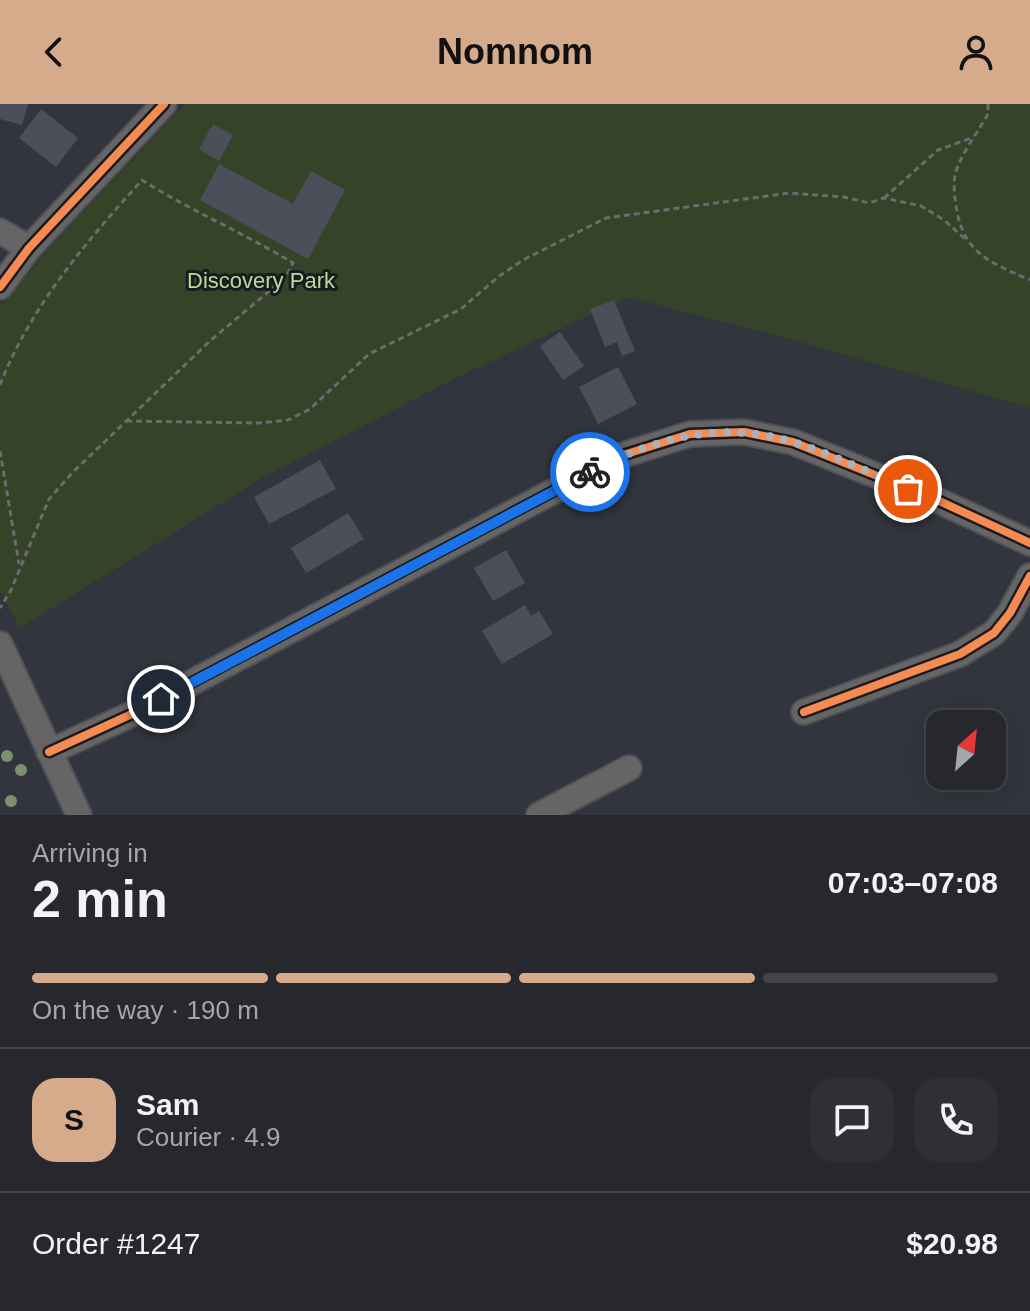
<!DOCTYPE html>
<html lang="en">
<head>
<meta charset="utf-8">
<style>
  :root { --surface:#26282e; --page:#2e3036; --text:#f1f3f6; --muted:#a4a6aa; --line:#42444a; --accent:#d6ab8b }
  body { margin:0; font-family:Helvetica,sans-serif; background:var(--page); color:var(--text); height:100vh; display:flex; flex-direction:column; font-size:30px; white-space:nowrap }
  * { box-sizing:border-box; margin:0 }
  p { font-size:26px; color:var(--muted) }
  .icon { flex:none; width:44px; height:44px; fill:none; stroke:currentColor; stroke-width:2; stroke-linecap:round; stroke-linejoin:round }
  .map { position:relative; height:711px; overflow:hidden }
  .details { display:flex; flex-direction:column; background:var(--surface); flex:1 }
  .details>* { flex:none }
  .needle { width:52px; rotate:27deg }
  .controls { position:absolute; left:926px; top:606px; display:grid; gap:16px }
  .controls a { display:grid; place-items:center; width:80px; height:80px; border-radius:16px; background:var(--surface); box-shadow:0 8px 32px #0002,0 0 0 2px var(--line); font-size:40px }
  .pin { position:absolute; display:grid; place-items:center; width:68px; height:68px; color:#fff; margin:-34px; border:4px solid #fff; border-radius:50%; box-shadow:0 2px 8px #0007 }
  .courier { position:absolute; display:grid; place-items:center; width:80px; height:80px; margin:-40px; border:6px solid #1a73e8; border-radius:50%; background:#fff; color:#222; box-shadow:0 2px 10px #0007 }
  .headline em { font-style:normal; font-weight:700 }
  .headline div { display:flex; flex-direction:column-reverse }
  .headline { display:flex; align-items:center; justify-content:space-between; height:136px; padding:0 32px }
  h1 { font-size:52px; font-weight:700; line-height:60px }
  .bar { display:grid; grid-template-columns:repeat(4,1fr); gap:12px 8px; align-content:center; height:96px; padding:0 32px }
  .bar i { height:10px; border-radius:6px; background:var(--line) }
  .bar .selected { background:var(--accent) }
  .bar p { grid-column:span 4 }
  .line { display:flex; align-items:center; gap:20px; padding:0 32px; border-top:2px solid var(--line) }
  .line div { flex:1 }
  .round { display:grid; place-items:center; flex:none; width:84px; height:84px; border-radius:24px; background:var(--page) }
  header { display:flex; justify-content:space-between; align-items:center; height:104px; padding:0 32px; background:var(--accent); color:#111; font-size:36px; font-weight:700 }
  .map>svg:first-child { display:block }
  .green { fill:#354329 }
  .building { fill:#4b4f5a }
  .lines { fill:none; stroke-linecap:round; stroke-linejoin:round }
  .minor-casing { stroke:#4d5157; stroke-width:28 }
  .path { stroke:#6c6b6d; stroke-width:3; stroke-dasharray:6 4; stroke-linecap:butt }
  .minor { stroke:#666464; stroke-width:24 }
  .cycleway-casing { stroke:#191b21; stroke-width:13 }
  .cycleway { stroke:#f68b52; stroke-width:8 }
  .tree { fill:#7c9070 }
  .done { stroke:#aeb1b9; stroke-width:8; stroke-dasharray:0 14.4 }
  .route { stroke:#1a73e8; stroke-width:10 }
  .labels { text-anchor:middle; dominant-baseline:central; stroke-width:6; stroke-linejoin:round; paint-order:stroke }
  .park-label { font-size:22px; fill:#b9db99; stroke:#191b21 }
</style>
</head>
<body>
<header><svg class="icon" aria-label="back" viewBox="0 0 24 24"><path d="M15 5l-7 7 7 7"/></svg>Nomnom<svg class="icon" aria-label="person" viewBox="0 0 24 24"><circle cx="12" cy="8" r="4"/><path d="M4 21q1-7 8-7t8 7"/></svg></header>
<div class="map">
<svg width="1030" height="711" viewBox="0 0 1030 711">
  <rect width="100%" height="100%" fill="#32353d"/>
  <!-- green -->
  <polygon class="green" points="185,0 1030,0 1030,304 779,232 628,193 458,273 264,373 20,524 0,487 0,203 58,134"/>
  <!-- building -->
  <g class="building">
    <polygon points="0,0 28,0 22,21 0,15"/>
    <polygon points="41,5 78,34 56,63 19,34"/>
    <polygon points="213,20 233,31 219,57 199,45"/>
    <polygon points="219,60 293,100 311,67 345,86 308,155 200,96"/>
    <polygon points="614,196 635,247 622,252 617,238 605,243 590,205"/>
    <polygon points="560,228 584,262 563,276 540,242"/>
    <polygon points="618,263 637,300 598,320 579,283"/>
    <polygon points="320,356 336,385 269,420 254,393"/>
    <polygon points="348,409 364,435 306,469 291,444"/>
    <polygon points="506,446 525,479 493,497 474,464"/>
    <polygon points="525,501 531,512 539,507 553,530 502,560 482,527"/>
  </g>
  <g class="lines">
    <!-- minor casing -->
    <g class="minor-casing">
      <g id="minor">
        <polyline points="0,127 29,144"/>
        <polyline points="0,183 29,144 164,0"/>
        <polyline points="0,540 79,711"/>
        <polyline points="804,608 960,550 994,529 1010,509 1030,472"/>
        <polyline points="49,648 134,609 620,352 690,330 744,328 793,338 937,396 1030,439"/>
        <polyline points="539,711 629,664"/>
      </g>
    </g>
    <!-- path -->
    <g class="path">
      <path d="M988,0V10C979,26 959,53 955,71C953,82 955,97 957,108C966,151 992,159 1030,176"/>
      <polyline points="884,94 938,46 974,33"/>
      <path d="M0,281C30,203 87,137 142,76C191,107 244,129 293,159L286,173L211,236L72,369L49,395L11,486L0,504"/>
      <polyline points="126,317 259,319 288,316 310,305 369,250 461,205 498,173 523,156 606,114 789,89 844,93 869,99 884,94 921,102 944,116 966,136"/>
      <polyline points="0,347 19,460"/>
    </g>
    <!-- minor -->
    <use href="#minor" class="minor"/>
    <!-- cycleway casing -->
    <g class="cycleway-casing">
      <g id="cycleway">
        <polyline points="0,183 29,144 164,0"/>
        <polyline points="804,608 960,550 994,529 1010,509 1030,472"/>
        <polyline points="49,648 134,609 620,352 690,330 744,328 793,338 937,396 1030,439"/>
      </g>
    </g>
    <!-- cycleway -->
    <use href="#cycleway" class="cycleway"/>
  </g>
  <!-- trees -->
  <g class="tree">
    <circle cx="7" cy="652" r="6"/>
    <circle cx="21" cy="666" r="6"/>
    <circle cx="11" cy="697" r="6"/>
  </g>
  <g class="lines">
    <!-- done -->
    <path class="done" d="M590,368C655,334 720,316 793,338C832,350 870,369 908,385"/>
    <!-- route -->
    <polyline class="route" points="161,595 590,368"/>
  </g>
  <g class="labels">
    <!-- park labels -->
    <g class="park-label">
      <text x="261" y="176">Discovery Park</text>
    </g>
  </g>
</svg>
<div class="controls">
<a><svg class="needle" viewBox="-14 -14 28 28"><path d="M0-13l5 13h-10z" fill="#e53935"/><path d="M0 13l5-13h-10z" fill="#a4a6aa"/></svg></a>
</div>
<div class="pin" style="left:908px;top:385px;background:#ea580c"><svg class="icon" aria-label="bag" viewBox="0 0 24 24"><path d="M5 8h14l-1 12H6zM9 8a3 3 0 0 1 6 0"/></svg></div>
<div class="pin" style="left:161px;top:595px;background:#1f2937"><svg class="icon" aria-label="home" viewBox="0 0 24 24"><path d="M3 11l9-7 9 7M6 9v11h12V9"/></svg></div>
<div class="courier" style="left:590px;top:368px"><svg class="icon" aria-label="bike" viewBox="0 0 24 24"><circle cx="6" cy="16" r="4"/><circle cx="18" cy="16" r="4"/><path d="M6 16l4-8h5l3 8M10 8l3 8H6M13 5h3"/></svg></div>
</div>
<section class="details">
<div class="headline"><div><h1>2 min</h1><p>Arriving in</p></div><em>07:03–07:08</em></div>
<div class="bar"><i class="selected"></i><i class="selected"></i><i class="selected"></i><i></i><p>On the way · 190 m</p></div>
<div class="line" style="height:144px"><b class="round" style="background:var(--accent);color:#111">S</b><div><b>Sam</b><p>Courier · 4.9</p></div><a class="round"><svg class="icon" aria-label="chat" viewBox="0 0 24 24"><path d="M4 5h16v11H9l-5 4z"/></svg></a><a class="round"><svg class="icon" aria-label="phone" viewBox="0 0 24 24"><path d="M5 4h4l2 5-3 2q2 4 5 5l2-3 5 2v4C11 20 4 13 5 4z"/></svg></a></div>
<div class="line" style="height:104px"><div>Order #1247</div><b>$20.98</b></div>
</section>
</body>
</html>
